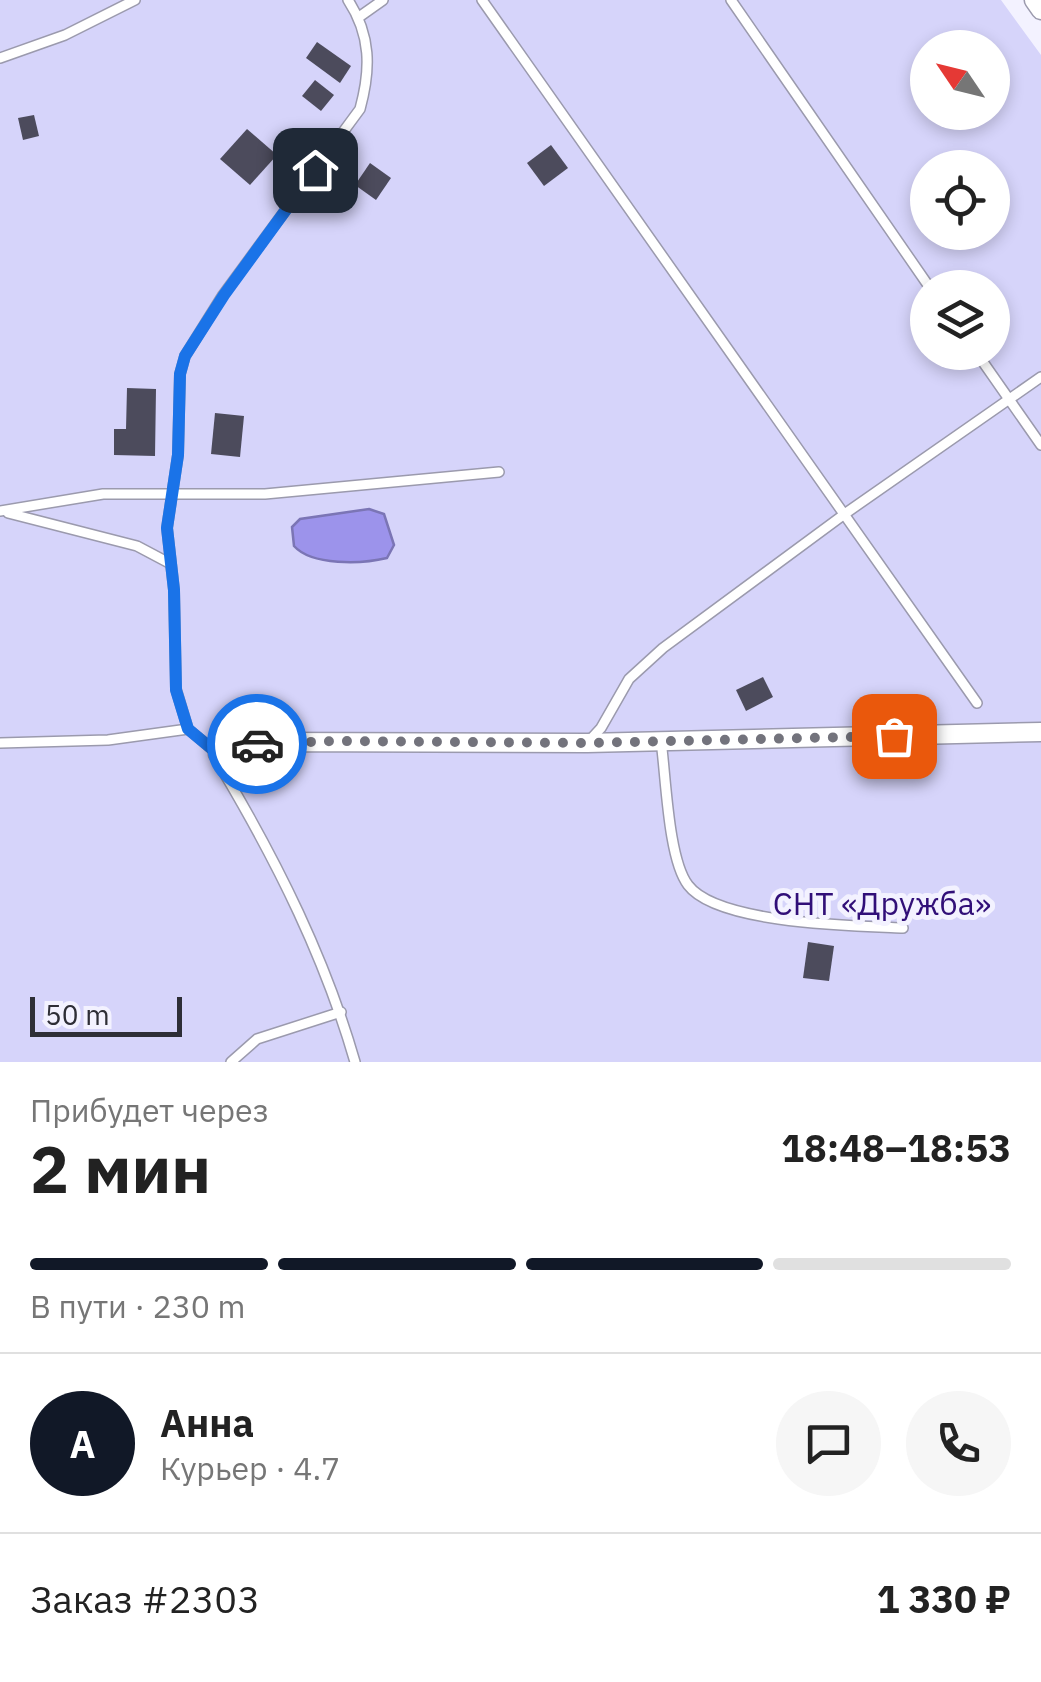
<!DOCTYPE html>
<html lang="ru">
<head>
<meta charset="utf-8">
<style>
  :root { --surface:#fff; --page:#f6f6f6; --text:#222; --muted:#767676; --line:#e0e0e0; --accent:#111827 }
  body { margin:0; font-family:"IBM Plex Sans",sans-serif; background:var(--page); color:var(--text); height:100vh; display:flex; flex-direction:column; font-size:38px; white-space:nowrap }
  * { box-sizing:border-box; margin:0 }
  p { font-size:32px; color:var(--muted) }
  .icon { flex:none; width:55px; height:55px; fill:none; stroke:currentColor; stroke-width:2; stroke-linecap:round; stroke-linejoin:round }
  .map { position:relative; height:1062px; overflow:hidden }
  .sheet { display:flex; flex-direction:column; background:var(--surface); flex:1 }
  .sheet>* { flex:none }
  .needle { width:65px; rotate:305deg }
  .buttons { position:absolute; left:910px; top:30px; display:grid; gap:20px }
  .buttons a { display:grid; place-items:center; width:100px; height:100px; border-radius:50%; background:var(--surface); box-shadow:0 5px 15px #0003; font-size:50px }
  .scale { position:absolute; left:30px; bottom:25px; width:152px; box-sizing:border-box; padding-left:10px; border:5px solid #2e2e36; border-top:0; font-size:28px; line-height:35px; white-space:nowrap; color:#2e2e36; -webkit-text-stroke:8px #f3f2ff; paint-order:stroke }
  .pin { position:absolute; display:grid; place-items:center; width:85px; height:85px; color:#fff; margin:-42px; border-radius:20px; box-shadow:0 5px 15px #0006 }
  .courier { position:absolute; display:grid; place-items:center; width:100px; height:100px; margin:-50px; border:8px solid #1a73e8; border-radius:50%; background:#fff; color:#222; box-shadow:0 2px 12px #0007 }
  .summary em { font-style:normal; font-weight:800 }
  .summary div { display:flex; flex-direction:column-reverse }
  .summary { display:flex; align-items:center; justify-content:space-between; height:170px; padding:0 30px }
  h1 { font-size:65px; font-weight:800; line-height:75px }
  .bar { display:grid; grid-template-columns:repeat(4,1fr); gap:15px 10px; align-content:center; height:120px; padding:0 30px }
  .bar i { height:12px; border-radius:8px; background:var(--line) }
  .bar .selected { background:var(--accent) }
  .bar p { grid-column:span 4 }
  .line { display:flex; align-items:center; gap:25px; padding:0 30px; border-top:2px solid var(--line) }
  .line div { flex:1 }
  .round { display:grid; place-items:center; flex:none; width:105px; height:105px; border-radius:52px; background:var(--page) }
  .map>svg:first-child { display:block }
  .green { fill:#d6d4fa; fill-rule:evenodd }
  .water { fill:#9c93eb; stroke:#7b75b5; stroke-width:2.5 }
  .building { fill:#4c4b5c }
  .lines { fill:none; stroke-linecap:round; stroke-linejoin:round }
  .service-casing { stroke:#9b9aad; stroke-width:12 }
  .minor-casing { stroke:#9b9aad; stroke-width:21 }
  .service { stroke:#fff; stroke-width:9 }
  .minor { stroke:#fff; stroke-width:18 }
  .done { stroke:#73737c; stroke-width:10; stroke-dasharray:0 18 }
  .route { stroke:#1a73e8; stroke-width:12 }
  .labels { text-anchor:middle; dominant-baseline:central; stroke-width:10; stroke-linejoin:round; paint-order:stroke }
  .park-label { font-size:32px; fill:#310f78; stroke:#f3f2ff }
</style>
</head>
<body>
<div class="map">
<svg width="1041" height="1062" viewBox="0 0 1041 1062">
  <rect width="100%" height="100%" fill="#f3f2ff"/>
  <!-- green -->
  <path class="green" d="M0,0H1001L1041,55V1062H0ZM928,48H992V112H928ZM928,168H992V232H928ZM928,288H992V352H928Z"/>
  <!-- water -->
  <path class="water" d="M369,509L384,514L394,545L387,558C362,564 312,566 294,546L292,527L300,519Z"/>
  <!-- building -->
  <g class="building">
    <polygon points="317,42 351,66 340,83 306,58"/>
    <polygon points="315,80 334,95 321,111 302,96"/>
    <polygon points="34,115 39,136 23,140 18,118"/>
    <polygon points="247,129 277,155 250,185 220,159"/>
    <polygon points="551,145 568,168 544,186 527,163"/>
    <polygon points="370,163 391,178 376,200 355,185"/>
    <polygon points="127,388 156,389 155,456 114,455 114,429 126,429"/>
    <polygon points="215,413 244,416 240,457 211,454"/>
    <polygon points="763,677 773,697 746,711 736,690"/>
    <polygon points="808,942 834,946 829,981 803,978"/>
  </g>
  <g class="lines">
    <!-- service casing -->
    <g class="service-casing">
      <g id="service">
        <path d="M348,0C371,35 371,69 360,109L223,295L185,356L180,374L178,455L167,528L174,590L176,689L188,729L218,754L223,771C278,864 325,958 355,1062"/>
        <polyline points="482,0 977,703"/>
        <polyline points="731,0 930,288"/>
        <polyline points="359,17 383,0"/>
        <polyline points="0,58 65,35 135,0"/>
        <polyline points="976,352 1041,445"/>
        <polyline points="0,511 103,494 265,494 499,472"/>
        <polyline points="8,513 137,546 171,564"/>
        <polyline points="589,741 601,728 629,679 663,648 846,513 1041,377"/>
        <path d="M661,741C666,776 668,859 688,885C717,924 855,926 903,928"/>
        <polyline points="0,743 108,740 188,729"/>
        <polyline points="231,1062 257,1039 341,1012"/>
      </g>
    </g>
    <!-- minor casing -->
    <g class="minor-casing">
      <g id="minor">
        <polyline points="1034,0 1041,10"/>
        <polyline points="218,754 237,746 270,742 587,743 1041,732"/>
      </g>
    </g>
    <!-- service -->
    <use href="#service" class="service"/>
    <!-- minor -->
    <use href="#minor" class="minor"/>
  </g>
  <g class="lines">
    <!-- done -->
    <polyline class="done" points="257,744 334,741 587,743 894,736"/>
    <!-- route -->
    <polyline class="route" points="257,744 237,746 218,754 188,729 176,690 174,590 167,528 178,455 180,374 185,356 224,295 315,170"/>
  </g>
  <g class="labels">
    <!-- park labels -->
    <g class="park-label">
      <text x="882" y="903">СНТ «Дружба»</text>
    </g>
  </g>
</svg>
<div class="buttons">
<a><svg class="needle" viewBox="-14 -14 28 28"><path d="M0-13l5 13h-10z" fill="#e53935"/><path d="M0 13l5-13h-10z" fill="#767676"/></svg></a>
<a><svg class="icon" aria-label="locate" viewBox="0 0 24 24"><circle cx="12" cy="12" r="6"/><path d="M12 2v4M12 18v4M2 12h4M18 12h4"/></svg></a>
<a><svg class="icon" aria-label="layers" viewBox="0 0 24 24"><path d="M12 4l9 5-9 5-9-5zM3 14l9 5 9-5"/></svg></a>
</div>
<div class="scale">50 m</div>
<div class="pin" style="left:894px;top:736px;background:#ea580c"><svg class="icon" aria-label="bag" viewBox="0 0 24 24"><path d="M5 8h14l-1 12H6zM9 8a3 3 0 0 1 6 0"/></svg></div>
<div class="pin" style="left:315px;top:170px;background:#1f2937"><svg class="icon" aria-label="home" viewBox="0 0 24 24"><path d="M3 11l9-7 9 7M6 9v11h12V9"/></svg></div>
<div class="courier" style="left:257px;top:744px"><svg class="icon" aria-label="car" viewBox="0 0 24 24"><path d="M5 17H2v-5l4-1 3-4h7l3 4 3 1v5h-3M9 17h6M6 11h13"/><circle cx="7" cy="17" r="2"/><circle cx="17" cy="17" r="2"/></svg></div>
</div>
<section class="sheet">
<div class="summary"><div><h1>2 мин</h1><p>Прибудет через</p></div><em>18:48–18:53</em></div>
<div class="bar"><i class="selected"></i><i class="selected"></i><i class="selected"></i><i></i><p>В пути · 230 m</p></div>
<div class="line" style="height:180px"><b class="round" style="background:var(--accent);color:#fff">А</b><div><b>Анна</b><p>Курьер · 4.7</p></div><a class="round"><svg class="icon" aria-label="chat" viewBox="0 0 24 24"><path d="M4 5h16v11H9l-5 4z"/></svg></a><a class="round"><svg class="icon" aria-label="phone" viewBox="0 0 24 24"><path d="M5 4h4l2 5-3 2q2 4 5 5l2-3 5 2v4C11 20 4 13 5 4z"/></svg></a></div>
<div class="line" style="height:130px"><div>Заказ #2303</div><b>1 330 ₽</b></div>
</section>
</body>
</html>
